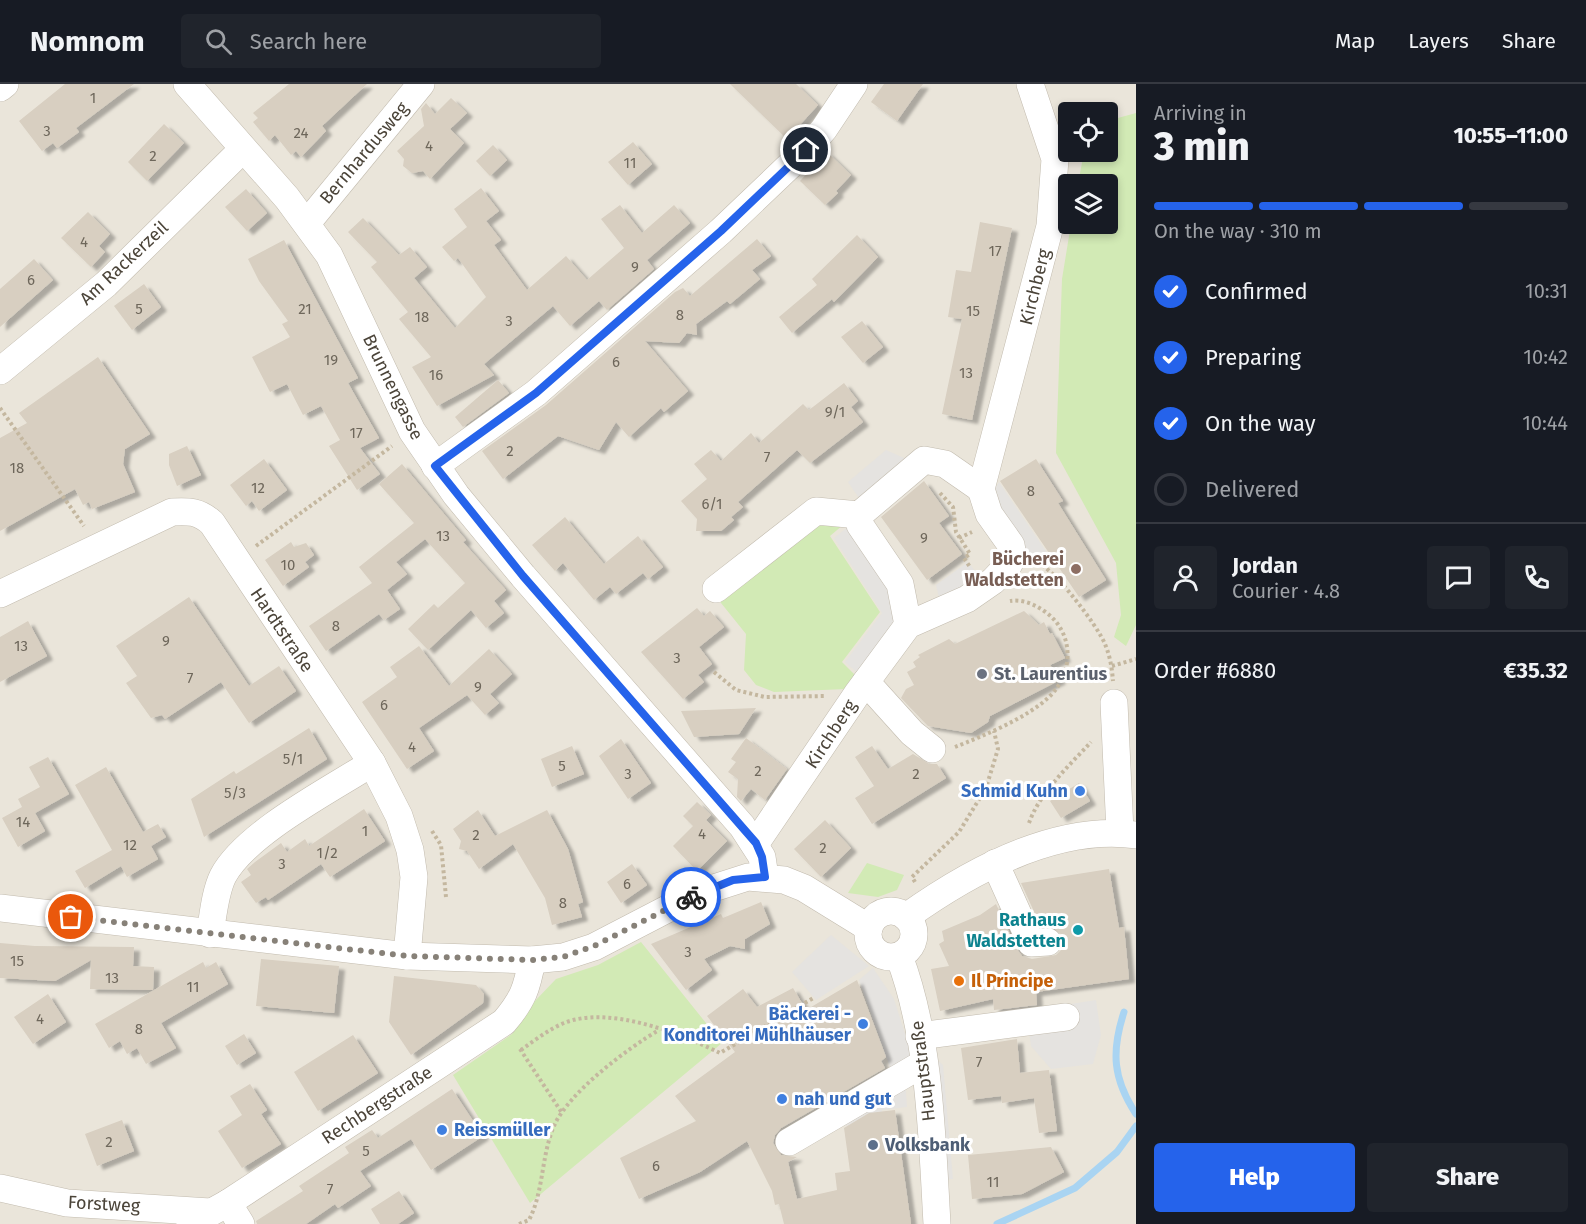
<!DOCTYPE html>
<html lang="en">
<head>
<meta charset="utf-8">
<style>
  :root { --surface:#171b24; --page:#20242c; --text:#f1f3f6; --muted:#9ea1a6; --line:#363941; --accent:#2563eb }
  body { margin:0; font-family:"Fira Sans",sans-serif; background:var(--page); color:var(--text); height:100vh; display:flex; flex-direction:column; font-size:22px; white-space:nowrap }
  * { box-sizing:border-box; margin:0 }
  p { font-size:20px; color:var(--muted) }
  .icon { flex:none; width:33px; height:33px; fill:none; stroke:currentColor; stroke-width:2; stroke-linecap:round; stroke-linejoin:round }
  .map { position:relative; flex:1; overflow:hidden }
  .panel { display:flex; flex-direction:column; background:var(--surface); width:450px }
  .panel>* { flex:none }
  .controls { position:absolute; left:1058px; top:18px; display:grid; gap:12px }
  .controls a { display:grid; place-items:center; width:60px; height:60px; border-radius:6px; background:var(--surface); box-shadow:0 3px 9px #0003; font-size:30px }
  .pin { position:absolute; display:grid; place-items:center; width:51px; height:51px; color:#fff; margin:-26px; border:3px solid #fff; border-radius:50%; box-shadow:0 2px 6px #0007 }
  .courier { position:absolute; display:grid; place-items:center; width:60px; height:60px; margin:-30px; border:4px solid #2563eb; border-radius:50%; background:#fff; color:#222; box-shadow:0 2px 8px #0007 }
  .overview em { font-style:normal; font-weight:800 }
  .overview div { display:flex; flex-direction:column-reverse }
  .overview { display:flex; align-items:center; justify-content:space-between; height:102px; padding:0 18px }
  h1 { font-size:39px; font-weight:800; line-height:45px }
  .bar { display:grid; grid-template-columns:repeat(4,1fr); gap:9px 6px; align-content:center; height:72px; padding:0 18px }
  .bar i { height:8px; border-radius:4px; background:var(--line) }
  .bar .on { background:var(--accent) }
  .bar p { grid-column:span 4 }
  .line { display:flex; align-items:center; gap:15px; padding:0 18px; border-top:2px solid var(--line) }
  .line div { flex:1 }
  .round { display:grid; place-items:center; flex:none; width:63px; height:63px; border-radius:6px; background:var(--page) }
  ol { padding:0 18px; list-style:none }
  li { display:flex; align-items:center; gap:18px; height:66px }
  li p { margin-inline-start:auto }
  li .icon { padding:6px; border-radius:50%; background:var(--accent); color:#fff; stroke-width:4 }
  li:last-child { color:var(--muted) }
  li i { width:33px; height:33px; border:3px solid var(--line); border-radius:50% }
  .primary-button { display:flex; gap:12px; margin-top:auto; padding:12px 18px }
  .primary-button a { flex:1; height:69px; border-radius:6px; background:var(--accent); color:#fff; font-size:24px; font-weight:800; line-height:69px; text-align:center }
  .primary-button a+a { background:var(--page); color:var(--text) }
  header { display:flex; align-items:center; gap:36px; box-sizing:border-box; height:84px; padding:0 30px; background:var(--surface); border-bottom:2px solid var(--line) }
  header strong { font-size:28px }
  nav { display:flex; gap:33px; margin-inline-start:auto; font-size:21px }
  .search { width:420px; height:54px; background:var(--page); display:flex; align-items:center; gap:15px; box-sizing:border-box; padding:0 21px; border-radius:6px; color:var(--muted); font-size:22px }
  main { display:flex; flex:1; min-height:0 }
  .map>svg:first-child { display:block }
  .residential { fill:#eae5da; fill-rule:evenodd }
  .green { fill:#d2eab5 }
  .parking { fill:#e5e3e0 }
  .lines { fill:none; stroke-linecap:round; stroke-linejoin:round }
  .stream { stroke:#a9d4f2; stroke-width:7 }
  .building { fill:#d8cfc1; filter:url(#shadow) }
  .minor-casing { stroke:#c2bbae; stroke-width:28 }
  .path { stroke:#c4b79f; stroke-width:4; stroke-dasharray:3 3; stroke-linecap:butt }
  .minor { stroke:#fff; stroke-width:27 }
  .done { stroke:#878178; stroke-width:6; stroke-dasharray:0 10.8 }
  .route { stroke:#2563eb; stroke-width:8 }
  .education-dot { fill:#8d6e63; stroke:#fff; stroke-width:2 }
  .worship-dot { fill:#6b7280; stroke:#fff; stroke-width:2 }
  .shop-dot { fill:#3f7fe0; stroke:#fff; stroke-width:2 }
  .culture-dot { fill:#0f9aa8; stroke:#fff; stroke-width:2 }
  .food-dot { fill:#e8710a; stroke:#fff; stroke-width:2 }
  .service-dot { fill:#5c6f8a; stroke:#fff; stroke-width:2 }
  .labels { text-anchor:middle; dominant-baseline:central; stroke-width:6; stroke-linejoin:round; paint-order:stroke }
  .number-label { font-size:15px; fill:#6e675b }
  .street-label { font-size:18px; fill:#4b4439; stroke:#fff }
  .education-label { font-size:18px; font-weight:bold; fill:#785e54; stroke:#fff; text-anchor:end }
  .worship-label { font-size:18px; font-weight:bold; fill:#5b616d; stroke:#fff; text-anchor:start }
  .shop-label { font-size:18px; font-weight:bold; fill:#366cbe; stroke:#fff; text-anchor:end }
  .culture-label { font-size:18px; font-weight:bold; fill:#0d838f; stroke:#fff; text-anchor:end }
  .food-label { font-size:18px; font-weight:bold; fill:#c56008; stroke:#fff; text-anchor:start }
  .service-label { font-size:18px; font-weight:bold; fill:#4e5e75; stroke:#fff; text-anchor:start }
</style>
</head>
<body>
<header>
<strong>Nomnom</strong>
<div class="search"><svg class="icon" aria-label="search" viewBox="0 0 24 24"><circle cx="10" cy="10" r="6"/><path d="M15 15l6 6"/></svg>Search here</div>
<nav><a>Map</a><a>Layers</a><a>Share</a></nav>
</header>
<main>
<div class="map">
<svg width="1136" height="1140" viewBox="0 0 1136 1140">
  <defs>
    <filter id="shadow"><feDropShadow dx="6" dy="4" stdDeviation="1.5" flood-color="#0004"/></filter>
  </defs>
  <rect width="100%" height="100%" fill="#f6f3ec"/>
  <!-- residential -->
  <path class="residential" d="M0,0H1136V1140H0ZM1068,28H1107V68H1068ZM1068,100H1107V140H1068Z"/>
  <!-- green -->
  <g class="green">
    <polygon points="1136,29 1136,541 1126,562 1114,553 1121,531 1116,479 1056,369 1062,195 1071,140 1107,140 1107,100 1078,100 1084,68 1107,68 1107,37"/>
    <polygon points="815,438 843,441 830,452 880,528 842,578 858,594 847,605 774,608 756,601 744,586 746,550 717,514"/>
    <polygon points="867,779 904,791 897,806 878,813 848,809"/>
    <polygon points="641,858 722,959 530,1119 453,991 512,950 534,918 556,895 598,881"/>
  </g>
  <!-- parking -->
  <g class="parking">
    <polygon points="886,366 913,378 863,420 848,398"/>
    <polygon points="999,398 1050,473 1026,472 1003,442 994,406"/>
    <polygon points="849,442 888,501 900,528 860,591 845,578 882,529 834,454"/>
    <polygon points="968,478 983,497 941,522 936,501"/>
    <polygon points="831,851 869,882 816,916 792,888"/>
    <polygon points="873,884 894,915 914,978 892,989 859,896"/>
    <polygon points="1096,916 1101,951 1093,980 1051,985 1031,962 1026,927"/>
    <polygon points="932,971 943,981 953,1095 943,1096"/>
    <polygon points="905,994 907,1023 882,1026 884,1036 842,1042"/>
  </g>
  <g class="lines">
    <!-- stream -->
    <g class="stream">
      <path d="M1124,928C1111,968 1113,995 1136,1030"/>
      <polyline points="997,1140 1075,1104 1117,1068 1136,1042"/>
    </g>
  </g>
  <!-- building -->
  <g class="building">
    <polygon points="65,0 134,0 76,44 79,48 57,64 53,59 42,67 19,37"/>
    <polygon points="289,0 367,0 322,42 326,47 301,73 296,67 291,71 275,51 269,57 253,38 258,34 253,29"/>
    <polygon points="730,0 796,0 818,21 787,55"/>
    <polygon points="884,0 923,0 897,37 871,18"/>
    <polygon points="451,14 467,29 450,45 464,59 430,95 423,87 412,89 403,82 404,75 397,67 424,42 421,25 426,19 435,30"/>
    <polygon points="164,40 184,59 147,97 128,78"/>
    <polygon points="633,58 652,80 628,101 608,78"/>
    <polygon points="493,61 507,76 490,92 476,77"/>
    <polygon points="827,68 851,91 836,107 838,109 825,121 800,97"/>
    <polygon points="481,104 499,127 486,137 501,156 494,161 527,206 566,172 587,196 624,164 601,135 620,121 642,149 674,121 690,139 647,176 654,185 607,226 599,217 570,242 553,222 484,280 494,291 437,322 412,283 431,273 399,235 408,228 371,183 377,178 348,148 363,134 399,171 410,163 427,183 414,194 455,244 486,213 458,174 454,177 442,163 467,143 454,125"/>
    <polygon points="246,105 267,129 247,147 225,123"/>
    <polygon points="88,128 110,150 99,162 105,168 91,183 61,154"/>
    <polygon points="980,138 1012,144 972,336 942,330 962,235 948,233 956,186 971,188"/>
    <polygon points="857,151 878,173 834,218 832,215 792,249 779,233 817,201 812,195"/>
    <polygon points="757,155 771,172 752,186 760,195 730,220 727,217 696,240 697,251 687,249 679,259 645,257 688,307 664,328 661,324 629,353 616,338 599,366 558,352 503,395 482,367 546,321 675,208 683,204 690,212"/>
    <polygon points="284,156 358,294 348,299 379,354 360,364 380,390 357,406 329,362 340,356 321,322 303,331 287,300 270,308 252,273 290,253 282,240 288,237 259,197 248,175"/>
    <polygon points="34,175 53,196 0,243 0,205"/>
    <polygon points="144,200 161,223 132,246 114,222"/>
    <polygon points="862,237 883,263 863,279 841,253"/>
    <polygon points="98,273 150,350 125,365 123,380 135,408 92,425 89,418 83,421 75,405 0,447 0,354 27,339 19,329"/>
    <polygon points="498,296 509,309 463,343 455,333"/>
    <polygon points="844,299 858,317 851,323 863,338 810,379 797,366 738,418 743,423 731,433 734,436 721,447 696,447 697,435 681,417 707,395 694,380 711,366 721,377 751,349 759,359 803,320 809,326"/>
    <polygon points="187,362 201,391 177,402 169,381 169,370"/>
    <polygon points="264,375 287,406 259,427 252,417 246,422 230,401"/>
    <polygon points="1036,375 1063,417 1058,419 1106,496 1079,513 1000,397"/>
    <polygon points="402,380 466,456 463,458 506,506 494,517 504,529 486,544 471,526 428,566 408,545 434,520 438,524 465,499 425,455 396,478 407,490 387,506 400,525 384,536 379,530 326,567 309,542 372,499 359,483 414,439 379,400"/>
    <polygon points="924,397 949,432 939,439 962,470 927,496 881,433"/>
    <polygon points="565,433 604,480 638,452 663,483 648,495 643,489 616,510 610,503 594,516 563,479 555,487 532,461"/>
    <polygon points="291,458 294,463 306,459 314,471 305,478 309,483 283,502 265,476"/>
    <polygon points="189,513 249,602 279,582 296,607 249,639 221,598 165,635 162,631 151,634 126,599 137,592 116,562"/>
    <polygon points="697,524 704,532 710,527 724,543 699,563 712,580 698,591 704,598 683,615 641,568"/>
    <polygon points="1024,527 1039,541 1044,538 1050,550 1052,549 1065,574 1050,581 1060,596 990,632 988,638 971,649 928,642 901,614 906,605 914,601 907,588 916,583 913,578 920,573 918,571 949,555 955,560"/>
    <polygon points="28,537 47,572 0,598 0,553"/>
    <polygon points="419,562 449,602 489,565 512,590 490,610 499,619 485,631 467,611 419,644 434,667 407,685 362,618 397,593 390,583"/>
    <polygon points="756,624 739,650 694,653 681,627"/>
    <polygon points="309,644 327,675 204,753 191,715 234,687 236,690"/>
    <polygon points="746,654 787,685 765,716 751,705 741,717 737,713 738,695 728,688 736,678 731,675"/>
    <polygon points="621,655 651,699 628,715 599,672"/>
    <polygon points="572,662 584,690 552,703 541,675"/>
    <polygon points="872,662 888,685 913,670 929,680 937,680 946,694 872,740 855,714 874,702 855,673"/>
    <polygon points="48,673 69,710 35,729 45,747 18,763 2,734 22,723 18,715 40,703 29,683"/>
    <polygon points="106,683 143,748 158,740 166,753 151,762 158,775 127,793 121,782 85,804 75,787 112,766 75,701"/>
    <polygon points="1079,699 1090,717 1061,734 1050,717"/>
    <polygon points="697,718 711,731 706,736 727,757 697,787 673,762 693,742 683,732"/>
    <polygon points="364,725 385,757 330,793 321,780 268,816 266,813 256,819 241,798 251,791 247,785 255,778 281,759 287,768 305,755 309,762"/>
    <polygon points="478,726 495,752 547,726 568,765 583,818 578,820 582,833 552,841 545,814 513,760 479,785 467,767 459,765 461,757 453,745"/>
    <polygon points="825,736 851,764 821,793 794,765"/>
    <polygon points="632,780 647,801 621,819 607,798"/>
    <polygon points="1109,785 1119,844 1124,843 1129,895 1036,908 1037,921 994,926 993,915 940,927 931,885 949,882 939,860 944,857 942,847 980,831 996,820 1017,865 1022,872 1032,875 1056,871 1062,865 1061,850 1054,844 1041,843 1021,799"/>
    <polygon points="761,818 770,840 745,855 745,865 730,862 704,875 712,886 686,906 651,860 721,830 723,834"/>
    <polygon points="0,859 35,862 134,863 133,882 154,883 153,906 90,905 91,876 55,897 0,894"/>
    <polygon points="261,875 339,882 334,929 256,922"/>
    <polygon points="203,878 206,884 216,878 228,900 161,939 176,964 146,980 137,964 127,970 120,957 109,964 95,940"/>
    <polygon points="394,892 476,901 484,910 483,919 411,971 389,938"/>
    <polygon points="857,896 886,973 881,977 885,984 781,1044 775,1051 773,1059 781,1071 797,1073 788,1078 797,1115 837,1106 835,1089 850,1087 844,1044 869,1029 895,1026 911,1140 784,1140 779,1120 775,1121 772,1107 747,1057 700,1088 639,1115 620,1074 696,1037 675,1012 735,968 707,932 743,905 757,923 793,904 806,926"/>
    <polygon points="48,910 66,938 33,960 14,933"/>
    <polygon points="244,950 256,969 237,981 225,962"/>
    <polygon points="353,951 378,989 318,1027 294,988"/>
    <polygon points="1017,955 1020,989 1049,986 1057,1047 1039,1049 1034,1014 1002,1019 1001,1012 968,1016 961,964"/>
    <polygon points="250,1000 267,1026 261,1030 281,1060 242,1084 218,1047 242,1031 230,1012"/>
    <polygon points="452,1005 483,1052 431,1086 411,1055 360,1087 371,1102 338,1124 335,1120 306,1140 257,1140 256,1137 303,1107 299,1102 349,1069 345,1063 372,1046 378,1054"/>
    <polygon points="122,1036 134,1067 97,1082 85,1050"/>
    <polygon points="1051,1063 1064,1088 1022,1110 972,1115 968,1071"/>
    <polygon points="399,1107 414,1129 398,1140 380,1140 371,1125"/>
  </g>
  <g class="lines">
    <!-- minor casing -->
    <g class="minor-casing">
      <g id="minor">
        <polyline points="187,0 287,114 329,171 412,347 456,411 523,492 742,742 762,773 765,793"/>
        <polyline points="0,4 5,0"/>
        <polyline points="307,139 421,0"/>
        <polyline points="0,287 106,200 243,65"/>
        <polyline points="435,382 536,309 721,147 806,66 824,45 854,0"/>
        <polyline points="716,505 816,427 859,431"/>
        <path d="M0,510L172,428C189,427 199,427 212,439L372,679L399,732L410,766L414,793L407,872"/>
        <polyline points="908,541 900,500 860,441 859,431 924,376 945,380 981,405"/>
        <polyline points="866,598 912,649 932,665"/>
        <polyline points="1114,619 1120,748"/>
        <polyline points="756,759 857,610 908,541 967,515 993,497 1009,480 1013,472 1011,461 989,430 981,405 1050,142 1055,75 1030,0"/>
        <polyline points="995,779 1031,859 1048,858"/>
        <polyline points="0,824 407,872 532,876 563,873 594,863 698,809 748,793 784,796 804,804 869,844"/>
        <circle cx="891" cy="850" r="23"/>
        <path d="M906,833C969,788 1056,740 1136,751"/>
        <path d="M210,850C213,832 215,808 223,792C246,749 330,706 372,679"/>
        <path d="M899,872C930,953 932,1053 937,1140"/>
        <polyline points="919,952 1066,933"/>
        <polyline points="789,1058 924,979"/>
        <polyline points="0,1104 67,1119 210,1128"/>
        <polyline points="228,1119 241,1140"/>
        <path d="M190,1140L228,1119L504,938C523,916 527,904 532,876"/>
      </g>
    </g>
    <!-- path -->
    <g class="path">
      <polyline points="0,324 84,442"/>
      <polyline points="940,409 953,423 956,448 970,470 964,474 970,483"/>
      <polyline points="959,454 972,448"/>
      <polyline points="256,462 392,362"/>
      <path d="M1037,478C1055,486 1097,541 1105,560C1110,572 1112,584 1113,597"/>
      <polyline points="1112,582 1136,575"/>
      <polyline points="714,588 736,606 765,613 826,612"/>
      <path d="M955,663C983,652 1027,634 1049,613C1075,588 1074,547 1044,527C1034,520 1022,515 1010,517"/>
      <path d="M1029,739C1040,708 1069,682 1091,658"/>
      <polyline points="432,747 441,761 446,813"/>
      <polyline points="915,798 912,793 959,748 986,704 998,665 994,647"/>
      <polyline points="520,965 562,1029"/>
      <path d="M521,966C534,957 549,945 564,939C609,921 679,949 720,969L815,913"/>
      <path d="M519,1140L529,1136C544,1107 541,1072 554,1042C568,1009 628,964 659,946"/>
    </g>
    <!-- minor -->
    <use href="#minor" class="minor"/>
  </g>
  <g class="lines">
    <!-- done -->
    <polyline class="done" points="71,833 407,872 532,876 563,873 594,862 691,813"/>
    <!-- route -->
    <polyline class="route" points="691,813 733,796 765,793 762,773 756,759 523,492 435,382 536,309 721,147 806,66"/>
  </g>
  <!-- markers -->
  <circle class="education-dot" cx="1076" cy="485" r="6"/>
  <circle class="worship-dot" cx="982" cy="590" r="6"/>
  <g class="shop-dot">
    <circle cx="1080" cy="707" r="6"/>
    <circle cx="863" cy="940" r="6"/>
    <circle cx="782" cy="1015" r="6"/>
    <circle cx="442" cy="1046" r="6"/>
  </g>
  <circle class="culture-dot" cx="1078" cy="846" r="6"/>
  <circle class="food-dot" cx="959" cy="897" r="6"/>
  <circle class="service-dot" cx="873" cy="1061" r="6"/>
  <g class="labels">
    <!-- number labels -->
    <g class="number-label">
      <text x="93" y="14">1</text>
      <text x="47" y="47">3</text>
      <text x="301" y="49">24</text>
      <text x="429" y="62">4</text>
      <text x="153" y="72">2</text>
      <text x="630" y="79">11</text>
      <text x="84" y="158">4</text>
      <text x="995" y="167">17</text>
      <text x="635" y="183">9</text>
      <text x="31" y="196">6</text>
      <text x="139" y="225">5</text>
      <text x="305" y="225">21</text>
      <text x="973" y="227">15</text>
      <text x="680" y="231">8</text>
      <text x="422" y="233">18</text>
      <text x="509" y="237">3</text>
      <text x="331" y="276">19</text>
      <text x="616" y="278">6</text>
      <text x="966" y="289">13</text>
      <text x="436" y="291">16</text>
      <text x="835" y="328">9/1</text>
      <text x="356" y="349">17</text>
      <text x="510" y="367">2</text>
      <text x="767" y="373">7</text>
      <text x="17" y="384">18</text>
      <text x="258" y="404">12</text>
      <text x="1031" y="407">8</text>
      <text x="712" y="420">6/1</text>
      <text x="443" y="452">13</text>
      <text x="924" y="454">9</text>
      <text x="288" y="481">10</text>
      <text x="336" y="542">8</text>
      <text x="166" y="557">9</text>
      <text x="21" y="562">13</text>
      <text x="677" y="574">3</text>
      <text x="190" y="594">7</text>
      <text x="478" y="603">9</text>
      <text x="384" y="621">6</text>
      <text x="412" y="663">4</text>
      <text x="293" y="675">5/1</text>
      <text x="562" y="682">5</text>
      <text x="758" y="687">2</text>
      <text x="628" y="690">3</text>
      <text x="916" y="690">2</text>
      <text x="235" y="709">5/3</text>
      <text x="23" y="738">14</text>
      <text x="365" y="747">1</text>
      <text x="702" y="750">4</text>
      <text x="476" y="751">2</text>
      <text x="130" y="761">12</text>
      <text x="823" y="764">2</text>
      <text x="327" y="769">1/2</text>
      <text x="282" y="780">3</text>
      <text x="627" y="800">6</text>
      <text x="563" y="819">8</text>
      <text x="688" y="868">3</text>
      <text x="17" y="877">15</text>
      <text x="112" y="894">13</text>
      <text x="193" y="903">11</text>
      <text x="40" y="935">4</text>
      <text x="139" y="945">8</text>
      <text x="979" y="978">7</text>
      <text x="109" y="1058">2</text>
      <text x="366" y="1067">5</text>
      <text x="656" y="1082">6</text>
      <text x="993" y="1098">11</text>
      <text x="330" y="1105">7</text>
    </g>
    <!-- street labels -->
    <g class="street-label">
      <text transform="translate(364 69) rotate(-50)">Bernhardusweg</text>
      <text transform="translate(124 179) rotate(-43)">Am Rackerzeil</text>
      <text transform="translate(1035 203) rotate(-76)">Kirchberg</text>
      <text transform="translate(393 303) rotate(64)">Brunnengasse</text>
      <text transform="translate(282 546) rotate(56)">Hardtstraße</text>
      <text transform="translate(831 650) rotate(-57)">Kirchberg</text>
      <text transform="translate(923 987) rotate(-97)">Hauptstraße</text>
      <text transform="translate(377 1021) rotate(-33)">Rechbergstraße</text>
      <text transform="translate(104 1120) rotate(3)">Forstweg</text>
    </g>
    <!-- education labels -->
    <g class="education-label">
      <text x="1064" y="475">Bücherei<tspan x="1064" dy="21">Waldstetten</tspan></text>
    </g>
    <!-- worship labels -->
    <g class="worship-label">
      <text x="994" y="590">St. Laurentius</text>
    </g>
    <!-- shop labels -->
    <g class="shop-label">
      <text x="1068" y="707">Schmid Kuhn</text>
      <text x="851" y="930">Bäckerei -<tspan x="851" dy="21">Konditorei Mühlhäuser</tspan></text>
      <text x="794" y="1015" text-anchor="start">nah und gut</text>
      <text x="454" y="1046" text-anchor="start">Reissmüller</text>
    </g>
    <!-- culture labels -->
    <g class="culture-label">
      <text x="1066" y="836">Rathaus<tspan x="1066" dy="21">Waldstetten</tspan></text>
    </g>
    <!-- food labels -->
    <g class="food-label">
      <text x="971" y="897">Il Principe</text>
    </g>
    <!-- service labels -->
    <g class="service-label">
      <text x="885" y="1061">Volksbank</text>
    </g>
  </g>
</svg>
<div class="controls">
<a><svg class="icon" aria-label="locate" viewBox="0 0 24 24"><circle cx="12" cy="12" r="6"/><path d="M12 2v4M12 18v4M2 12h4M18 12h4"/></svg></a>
<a><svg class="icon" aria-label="layers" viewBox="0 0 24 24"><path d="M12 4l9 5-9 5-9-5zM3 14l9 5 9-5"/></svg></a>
</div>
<div class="pin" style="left:71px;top:833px;background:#ea580c"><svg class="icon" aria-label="bag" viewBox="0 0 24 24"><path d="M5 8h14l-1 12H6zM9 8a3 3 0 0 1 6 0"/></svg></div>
<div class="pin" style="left:806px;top:66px;background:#1f2937"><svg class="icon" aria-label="home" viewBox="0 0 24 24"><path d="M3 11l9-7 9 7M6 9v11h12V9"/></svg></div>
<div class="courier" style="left:691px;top:813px"><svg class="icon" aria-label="bike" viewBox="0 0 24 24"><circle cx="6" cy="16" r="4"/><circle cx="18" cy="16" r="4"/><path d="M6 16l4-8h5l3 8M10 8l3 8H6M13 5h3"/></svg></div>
</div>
<section class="panel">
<div class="overview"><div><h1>3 min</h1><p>Arriving in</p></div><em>10:55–11:00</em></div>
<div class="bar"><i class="on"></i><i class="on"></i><i class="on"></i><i></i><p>On the way · 310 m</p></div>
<ol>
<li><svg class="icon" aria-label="check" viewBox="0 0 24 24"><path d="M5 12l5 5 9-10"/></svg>Confirmed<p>10:31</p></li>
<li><svg class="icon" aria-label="check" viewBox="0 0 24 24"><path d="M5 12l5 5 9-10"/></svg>Preparing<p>10:42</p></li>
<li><svg class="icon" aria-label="check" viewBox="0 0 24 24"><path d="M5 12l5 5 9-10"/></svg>On the way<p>10:44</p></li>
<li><i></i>Delivered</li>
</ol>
<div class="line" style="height:108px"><a class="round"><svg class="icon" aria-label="person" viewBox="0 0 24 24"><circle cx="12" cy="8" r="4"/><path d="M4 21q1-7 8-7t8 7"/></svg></a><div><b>Jordan</b><p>Courier · 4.8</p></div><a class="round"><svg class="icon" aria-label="chat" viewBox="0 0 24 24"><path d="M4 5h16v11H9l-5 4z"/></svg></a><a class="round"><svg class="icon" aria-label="phone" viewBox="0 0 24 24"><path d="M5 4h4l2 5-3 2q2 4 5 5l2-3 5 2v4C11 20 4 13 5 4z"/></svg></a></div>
<div class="line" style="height:78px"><div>Order #6880</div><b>€35.32</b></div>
<div class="primary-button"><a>Help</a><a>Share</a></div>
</section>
</main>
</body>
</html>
